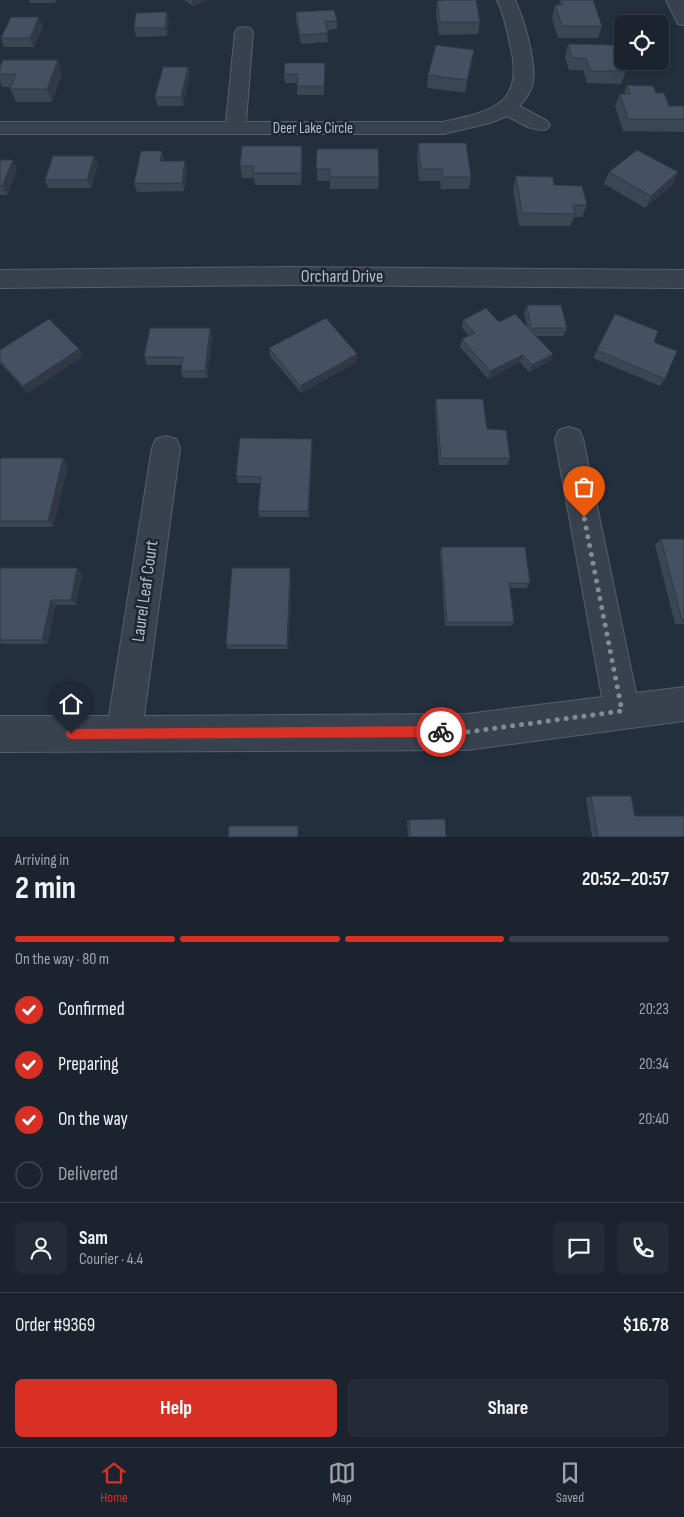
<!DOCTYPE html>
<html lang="en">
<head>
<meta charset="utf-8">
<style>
  :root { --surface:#1b232e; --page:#242b36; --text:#f1f3f6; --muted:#a0a4aa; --line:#39404a; --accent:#d93025 }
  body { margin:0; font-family:"Sofia Sans Condensed",sans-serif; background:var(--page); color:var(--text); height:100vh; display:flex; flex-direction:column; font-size:19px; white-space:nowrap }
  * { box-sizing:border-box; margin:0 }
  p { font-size:16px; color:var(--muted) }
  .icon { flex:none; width:28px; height:28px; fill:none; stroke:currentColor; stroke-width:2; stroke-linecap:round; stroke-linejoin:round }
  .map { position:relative; height:837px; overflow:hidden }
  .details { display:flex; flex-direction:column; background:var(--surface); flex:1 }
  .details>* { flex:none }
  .controls { position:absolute; left:614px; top:15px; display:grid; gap:10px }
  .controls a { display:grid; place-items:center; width:55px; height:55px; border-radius:8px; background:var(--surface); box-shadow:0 2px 8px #0003,0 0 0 1px var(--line); font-size:25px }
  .pin { position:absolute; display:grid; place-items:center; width:42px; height:42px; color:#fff; margin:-51px -21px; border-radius:50% 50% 50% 0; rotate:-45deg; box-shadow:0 0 5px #0007 }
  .pin .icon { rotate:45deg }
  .courier { position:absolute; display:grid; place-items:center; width:50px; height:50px; margin:-25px; border:4px solid #d93025; border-radius:50%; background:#fff; color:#222; box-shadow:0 1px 6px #0007 }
  .headline em { font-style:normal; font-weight:700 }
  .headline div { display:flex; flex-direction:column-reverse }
  .headline { display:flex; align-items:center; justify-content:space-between; height:85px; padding:0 15px }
  h1 { font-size:32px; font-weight:700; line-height:38px }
  .bar { display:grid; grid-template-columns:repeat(4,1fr); gap:8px 5px; align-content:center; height:60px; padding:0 15px }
  .bar i { height:6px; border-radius:4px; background:var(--line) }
  .bar .on { background:var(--accent) }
  .bar p { grid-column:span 4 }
  .line { display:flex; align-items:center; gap:12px; padding:0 15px; border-top:1px solid var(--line) }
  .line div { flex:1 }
  .round { display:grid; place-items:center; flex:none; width:52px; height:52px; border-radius:8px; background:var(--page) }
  ol { padding:0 15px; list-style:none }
  li { display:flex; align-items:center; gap:15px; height:55px }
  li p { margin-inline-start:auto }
  li .icon { padding:5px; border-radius:50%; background:var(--accent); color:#fff; stroke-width:4 }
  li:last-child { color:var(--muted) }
  li i { width:28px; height:28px; border:2px solid var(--line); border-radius:50% }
  .button { display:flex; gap:10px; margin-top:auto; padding:10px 15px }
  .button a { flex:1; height:58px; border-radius:8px; background:var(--accent); color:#fff; font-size:20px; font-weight:700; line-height:58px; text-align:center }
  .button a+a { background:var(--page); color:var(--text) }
  .tabs { display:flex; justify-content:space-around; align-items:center; height:70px; border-top:1px solid var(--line); background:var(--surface); font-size:14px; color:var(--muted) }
  .tabs a { display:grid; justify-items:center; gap:2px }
  .tabs .on { color:var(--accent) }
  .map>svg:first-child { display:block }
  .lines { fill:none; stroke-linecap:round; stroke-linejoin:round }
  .minor-casing { stroke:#565f6c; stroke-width:2 }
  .minor { fill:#38414e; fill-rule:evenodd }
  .wall { fill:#3b4654 }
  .shaded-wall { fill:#303945 }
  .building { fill:#455162; stroke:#303945 }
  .route { fill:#d93025 }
  .done { stroke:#828b98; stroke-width:5; stroke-dasharray:0 9 }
  .labels { text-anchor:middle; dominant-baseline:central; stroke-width:5; stroke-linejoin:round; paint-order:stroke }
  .far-street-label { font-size:15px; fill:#b4bcc9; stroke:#1d2633 }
  .street-label { font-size:18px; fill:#b4bcc9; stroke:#1d2633 }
</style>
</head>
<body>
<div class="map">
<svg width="684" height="837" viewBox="0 0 684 837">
  <rect width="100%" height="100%" fill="#242f3e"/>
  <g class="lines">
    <!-- minor casing -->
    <g class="minor-casing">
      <g id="minor">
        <path d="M497,0H515C524,19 538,66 532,87C529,94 524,101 519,106L547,121L550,125L547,129C533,133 519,122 507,116L490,123L443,134H0V122H226L235,32L238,28L244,27L250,28L253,32L246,122H443C493,111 525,105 510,44C507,30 504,14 497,0Z"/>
        <polygon points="666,0 684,0 684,25 678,24"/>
        <polygon points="291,267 684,270 684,288 291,285 0,288 0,270"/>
        <polygon points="569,427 579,430 583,439 636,693 684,687 684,721 467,750 0,752 0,716 109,716 152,448 156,439 166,436 176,439 180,448 144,716 467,714 602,697 555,439 559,430"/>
      </g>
    </g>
    <!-- minor -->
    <use href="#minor" class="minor"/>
  </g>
  <!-- wall -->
  <g class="wall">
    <polygon points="29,0 56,0 55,3 30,3"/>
    <polygon points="184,0 207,0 193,6"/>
    <polygon points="444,0 476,0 480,22 478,34 439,35 436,13 437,1"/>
    <polygon points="560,0 593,0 602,26 598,38 558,38 552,18 555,5 559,5"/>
    <polygon points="296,12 337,21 337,29 327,30 328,42 301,44 296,21"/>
    <polygon points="169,21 167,36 136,37 134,28"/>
    <polygon points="43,26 34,47 4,47 1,38"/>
    <polygon points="568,44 626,71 621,84 587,83 583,70 569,70 565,57"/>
    <polygon points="472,62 465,93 427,88 428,75"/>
    <polygon points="0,67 62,73 52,102 16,102 10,89 11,87 2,87 0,81"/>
    <polygon points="188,67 189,76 183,106 158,106 155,97"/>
    <polygon points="325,72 324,95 297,95 297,83 285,83 284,74"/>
    <polygon points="627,85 656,93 669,106 684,106 684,132 623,131 615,106 620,94 624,94"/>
    <polygon points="418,143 471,177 469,189 441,189 440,181 419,181 417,156"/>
    <polygon points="317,149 379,177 378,189 330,189 330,181 317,181"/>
    <polygon points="94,156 98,165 91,188 48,188 45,180"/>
    <polygon points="303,158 301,185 255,185 254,178 242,178 240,166"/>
    <polygon points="164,159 164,161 187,170 184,191 137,192 134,183"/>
    <polygon points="0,160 13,160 17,169 7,195 0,195"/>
    <polygon points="609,172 678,172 672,185 645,208 604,184"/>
    <polygon points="516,176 554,185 587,205 582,217 574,217 570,226 519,226 513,189"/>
    <polygon points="527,305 567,328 563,336 536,336 553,354 550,361 529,372 520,362 488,379 460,347 462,339 469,336 462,327 463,320 499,322 527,326 524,313"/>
    <polygon points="615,314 654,342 665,379 660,386 593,358"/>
    <polygon points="210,328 212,336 207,378 183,378 181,371 182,365 147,365 144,357"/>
    <polygon points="269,348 357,362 301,393 270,356"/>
    <polygon points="79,349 83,356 28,393 0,363 0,350"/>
    <polygon points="436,399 487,429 510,458 507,465 439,465 435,406"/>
    <polygon points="312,446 309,517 260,517 258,511 261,483 238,483 236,476"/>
    <polygon points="0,461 68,465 53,527 0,527"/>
    <polygon points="661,539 684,539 684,624 675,624 655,545"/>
    <polygon points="441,547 530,583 526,588 510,588 514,622 511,626 445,626 440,552"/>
    <polygon points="0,568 82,574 76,605 56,605 47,644 2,644 0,643"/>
    <polygon points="291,574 288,649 228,649 226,645"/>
    <polygon points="591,796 635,816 684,837 592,837 586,798"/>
    <polygon points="407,820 409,820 446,837 408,837"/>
  </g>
  <!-- shaded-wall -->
  <g class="shaded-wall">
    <polygon points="192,0 207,0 193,6"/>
    <polygon points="167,12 169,21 167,36 165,28"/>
    <polygon points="39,17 43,26 34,47 30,38"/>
    <polygon points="474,50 472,62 465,93 467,80"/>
    <polygon points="58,60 62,73 52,102 47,89"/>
    <polygon points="188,67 189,76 183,106 181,97"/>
    <polygon points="302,146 303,158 301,185 301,173"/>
    <polygon points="162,151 164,159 162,170 160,161"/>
    <polygon points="94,156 98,165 91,188 87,180"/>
    <polygon points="13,160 17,169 7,195 2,186"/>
    <polygon points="185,161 187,170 184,191 182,183"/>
    <polygon points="678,172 672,185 645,208 651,196"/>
    <polygon points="210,328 212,336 207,378 205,371"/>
    <polygon points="79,349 83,356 28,393 23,386"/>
    <polygon points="357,354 357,362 301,393 300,386"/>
    <polygon points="553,354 550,361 529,372 532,365"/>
    <polygon points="523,355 520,362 488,379 490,371"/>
    <polygon points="312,439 312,446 309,517 308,511"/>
    <polygon points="63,458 68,465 53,527 48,521"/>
    <polygon points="77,568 82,574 76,605 71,600"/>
    <polygon points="290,568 291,574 288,649 287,645"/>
    <polygon points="51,600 56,605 47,644 42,640"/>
  </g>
  <!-- building -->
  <g class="building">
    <polygon points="446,0 476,0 480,22 440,22 437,1"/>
    <polygon points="561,0 593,0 602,26 562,26 555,5 563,5"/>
    <polygon points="334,10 337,21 325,21 328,33 300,35 296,12"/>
    <polygon points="167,12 165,28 134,28 136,13"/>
    <polygon points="11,17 39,17 30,38 1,38"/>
    <polygon points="568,44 616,45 626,71 591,71 586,58 572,58"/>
    <polygon points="436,45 474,50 467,80 428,75"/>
    <polygon points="3,60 58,60 47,89 10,89 16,74 0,74 0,67"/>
    <polygon points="285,63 325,63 324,86 297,86 298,74 284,74"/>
    <polygon points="163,67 188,67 181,97 155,97"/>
    <polygon points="627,85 653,86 656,93 664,93 669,106 684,106 684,119 628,119 620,94 630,94"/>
    <polygon points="418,143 466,143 471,177 443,177 442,169 421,169"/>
    <polygon points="242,146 302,146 301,173 253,173 254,166 240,166"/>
    <polygon points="317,149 378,149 379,177 330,177 330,169 316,169"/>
    <polygon points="637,150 678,172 651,196 609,172"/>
    <polygon points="141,151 162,151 160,161 185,161 182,183 134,183"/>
    <polygon points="53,156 94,156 87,180 45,180"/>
    <polygon points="0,160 13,160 2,186 0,186"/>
    <polygon points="516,176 553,177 554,185 582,186 587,205 573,205 575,214 522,213"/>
    <polygon points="527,305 561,305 567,328 531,328"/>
    <polygon points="486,308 499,322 515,314 553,354 532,365 523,355 490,371 462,339 475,333 463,320"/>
    <polygon points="615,314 658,331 654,342 677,351 665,379 597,350"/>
    <polygon points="326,318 357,354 300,386 269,348"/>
    <polygon points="49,319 79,349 23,386 0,361 0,350"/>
    <polygon points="150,328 210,328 205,371 181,371 183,357 144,357"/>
    <polygon points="436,399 483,399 487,429 506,430 510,458 441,458"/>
    <polygon points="240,438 312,439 308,511 258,511 261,477 236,476"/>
    <polygon points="1,458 63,458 48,521 0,521 0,461"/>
    <polygon points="661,539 684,539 684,620 682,620"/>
    <polygon points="441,547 525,547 530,583 509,583 514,622 447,622"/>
    <polygon points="0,568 77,568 71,600 51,600 42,640 0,640"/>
    <polygon points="232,568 290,568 287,645 226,645"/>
    <polygon points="591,796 631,796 635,816 684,816 684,837 598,837"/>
    <polygon points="445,819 446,837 410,837 409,820"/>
    <polygon points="229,826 298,826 298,837 228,837"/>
  </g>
  <!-- route -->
  <polygon class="route" points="441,726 444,728 446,732 444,735 441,737 71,739 67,737 66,734 67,730 71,729"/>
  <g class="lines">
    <!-- done -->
    <polyline class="done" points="441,732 467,732 622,711 584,517"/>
  </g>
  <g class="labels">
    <!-- far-street labels -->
    <g class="far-street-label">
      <text x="313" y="128">Deer Lake Circle</text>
    </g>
    <!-- street labels -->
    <g class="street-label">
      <text x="342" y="276">Orchard Drive</text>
      <text transform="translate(145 591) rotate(-82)">Laurel Leaf Court</text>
    </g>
  </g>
</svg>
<div class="controls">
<a><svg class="icon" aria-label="locate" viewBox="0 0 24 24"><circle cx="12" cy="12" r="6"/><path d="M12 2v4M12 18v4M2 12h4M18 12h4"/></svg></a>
</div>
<div class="pin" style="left:584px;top:517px;background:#ea580c"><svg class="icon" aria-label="bag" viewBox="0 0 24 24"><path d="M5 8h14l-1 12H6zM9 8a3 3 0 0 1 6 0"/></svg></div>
<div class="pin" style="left:71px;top:734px;background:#1f2937"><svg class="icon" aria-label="home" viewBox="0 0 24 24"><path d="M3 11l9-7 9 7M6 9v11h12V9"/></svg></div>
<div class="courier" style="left:441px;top:732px"><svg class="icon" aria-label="bike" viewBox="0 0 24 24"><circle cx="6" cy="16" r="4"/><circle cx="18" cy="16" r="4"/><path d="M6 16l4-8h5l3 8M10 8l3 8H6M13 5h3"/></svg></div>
</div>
<section class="details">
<div class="headline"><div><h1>2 min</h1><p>Arriving in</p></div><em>20:52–20:57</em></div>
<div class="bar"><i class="on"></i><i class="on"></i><i class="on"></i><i></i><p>On the way · 80 m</p></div>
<ol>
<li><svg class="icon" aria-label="check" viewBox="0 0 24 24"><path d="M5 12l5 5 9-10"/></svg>Confirmed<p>20:23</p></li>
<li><svg class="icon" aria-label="check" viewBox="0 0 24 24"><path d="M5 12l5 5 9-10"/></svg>Preparing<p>20:34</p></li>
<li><svg class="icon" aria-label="check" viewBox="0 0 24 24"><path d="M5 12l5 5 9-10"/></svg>On the way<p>20:40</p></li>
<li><i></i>Delivered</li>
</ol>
<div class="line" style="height:90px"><a class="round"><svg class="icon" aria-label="person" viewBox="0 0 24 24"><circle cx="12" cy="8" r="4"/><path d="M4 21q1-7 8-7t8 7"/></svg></a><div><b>Sam</b><p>Courier · 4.4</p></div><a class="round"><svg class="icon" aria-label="chat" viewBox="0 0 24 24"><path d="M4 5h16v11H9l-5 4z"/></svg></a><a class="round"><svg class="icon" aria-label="phone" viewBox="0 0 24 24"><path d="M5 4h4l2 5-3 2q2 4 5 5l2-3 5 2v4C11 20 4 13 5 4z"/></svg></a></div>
<div class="line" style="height:65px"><div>Order #9369</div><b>$16.78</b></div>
<div class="button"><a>Help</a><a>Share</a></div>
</section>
<nav class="tabs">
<a class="on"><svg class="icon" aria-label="home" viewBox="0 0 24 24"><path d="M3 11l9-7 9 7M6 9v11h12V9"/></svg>Home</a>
<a><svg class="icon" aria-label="map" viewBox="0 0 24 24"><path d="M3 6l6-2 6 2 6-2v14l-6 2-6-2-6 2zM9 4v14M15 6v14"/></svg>Map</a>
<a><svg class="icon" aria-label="saved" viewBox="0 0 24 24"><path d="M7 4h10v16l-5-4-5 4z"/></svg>Saved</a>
</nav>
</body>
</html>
